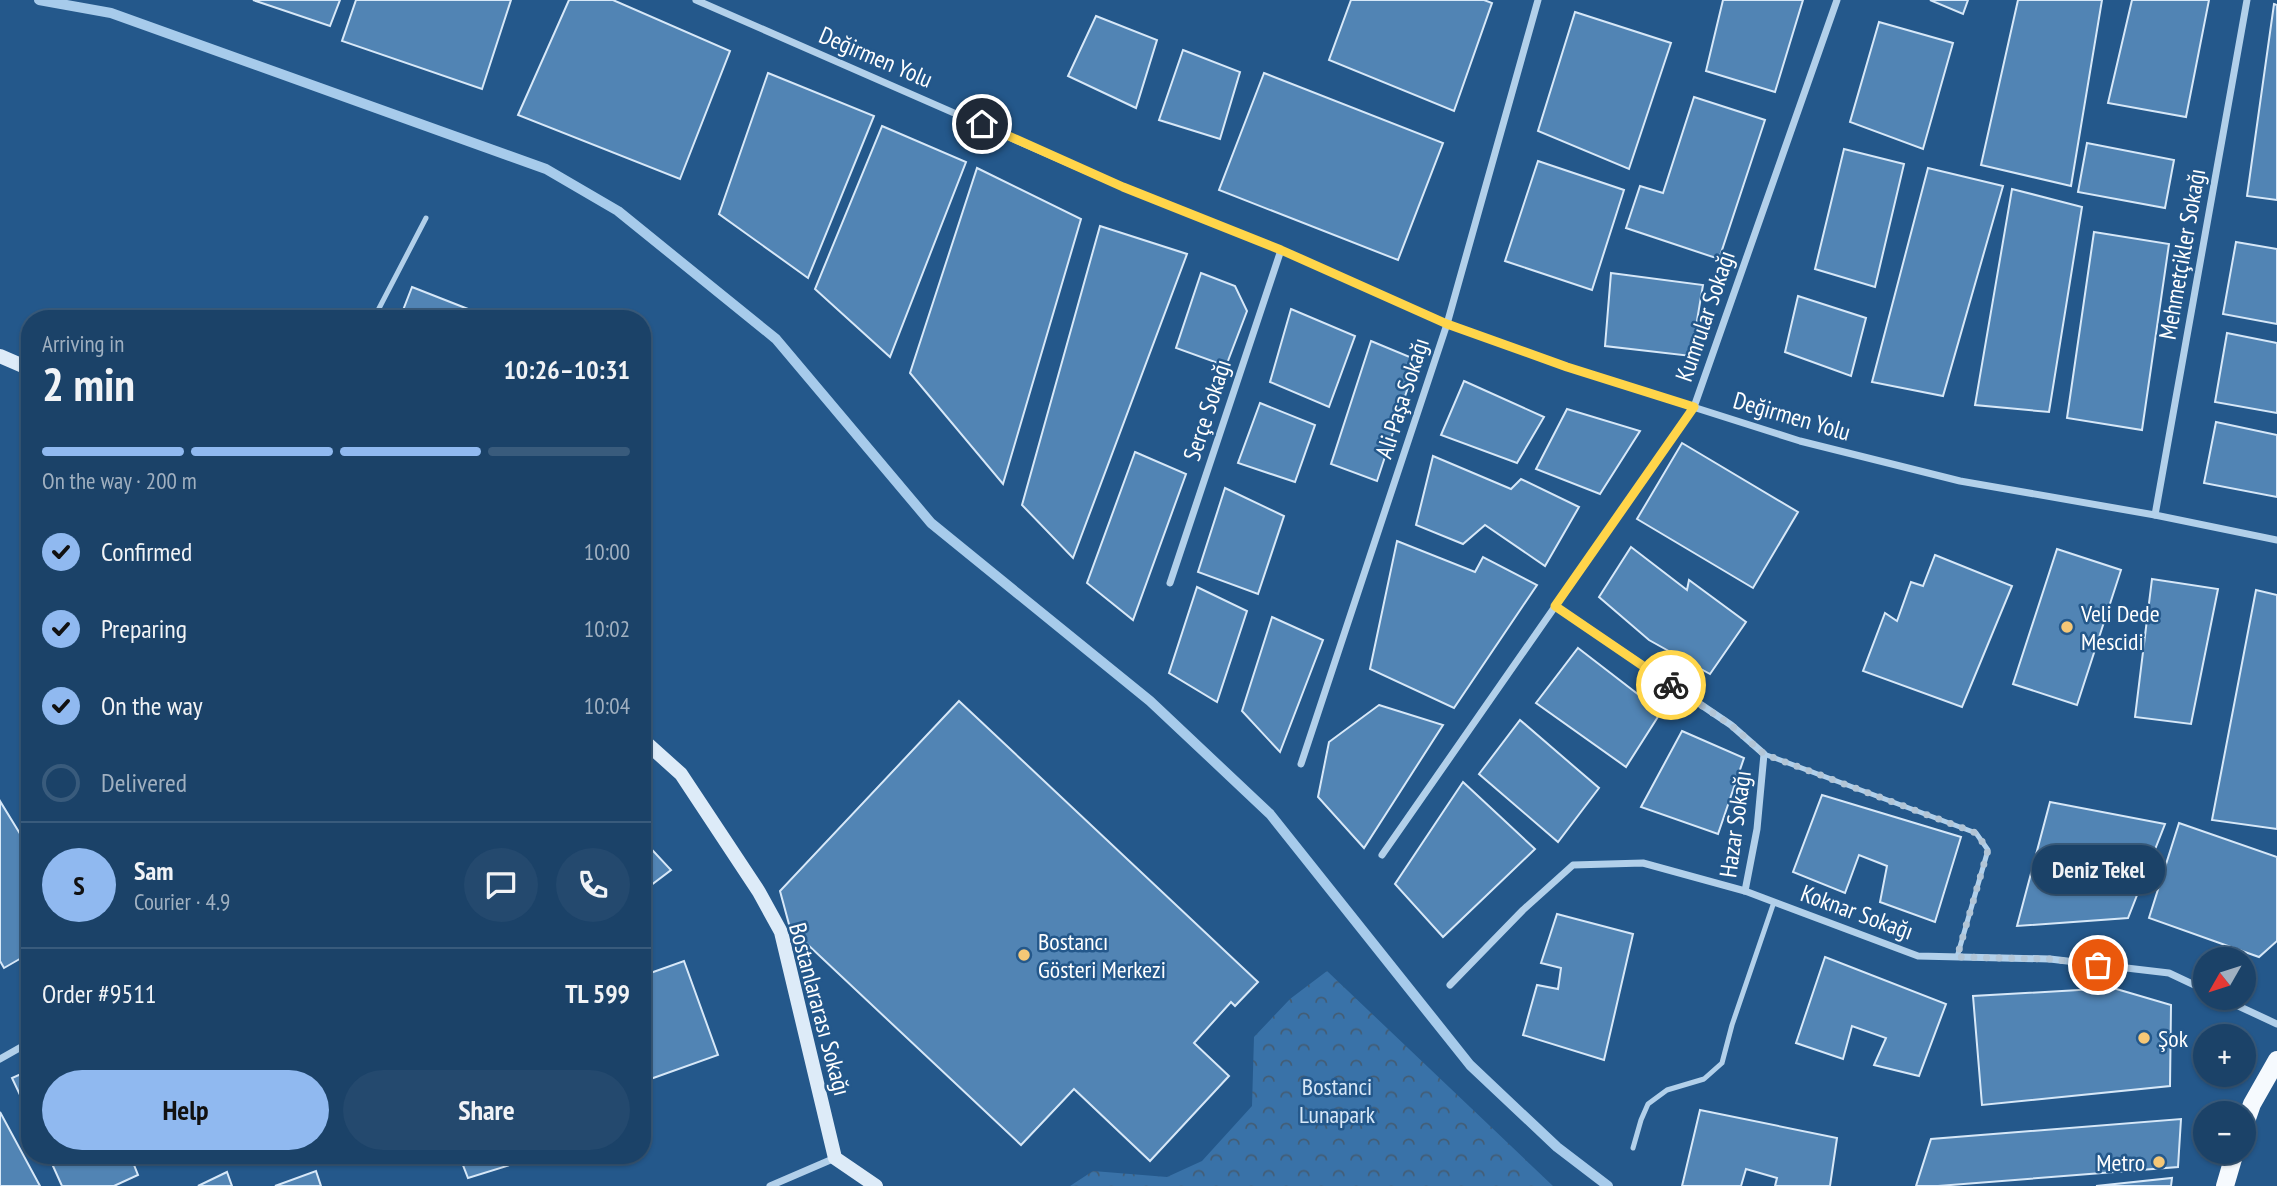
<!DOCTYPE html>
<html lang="en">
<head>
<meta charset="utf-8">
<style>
  :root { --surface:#1b4268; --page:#24496e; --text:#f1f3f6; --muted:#a0b0c0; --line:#395b7c; --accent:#90b9f0 }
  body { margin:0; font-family:"PT Sans Narrow",sans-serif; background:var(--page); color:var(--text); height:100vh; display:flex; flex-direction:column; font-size:26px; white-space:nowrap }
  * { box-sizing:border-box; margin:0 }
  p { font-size:23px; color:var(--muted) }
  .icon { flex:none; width:38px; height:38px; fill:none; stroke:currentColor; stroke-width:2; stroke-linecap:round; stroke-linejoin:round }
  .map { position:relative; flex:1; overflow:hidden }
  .sheet { position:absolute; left:21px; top:310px; width:630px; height:854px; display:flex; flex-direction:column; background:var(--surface); border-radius:28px; box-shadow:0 2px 5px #0004,0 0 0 2px var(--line) }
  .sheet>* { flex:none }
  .needle { width:46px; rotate:231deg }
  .tools { position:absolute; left:2193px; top:947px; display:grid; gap:14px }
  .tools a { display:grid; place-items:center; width:63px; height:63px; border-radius:50%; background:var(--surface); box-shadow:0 2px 5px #0004,0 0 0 2px var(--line); font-size:35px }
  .pin { position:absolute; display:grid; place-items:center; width:60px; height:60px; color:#fff; margin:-30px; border:4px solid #fff; border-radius:50%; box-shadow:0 2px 7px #0007 }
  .courier { position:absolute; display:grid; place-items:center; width:70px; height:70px; margin:-35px; border:5px solid #ffd54a; border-radius:50%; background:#fff; color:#222; box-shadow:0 2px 9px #0007 }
  .bubble { position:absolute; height:49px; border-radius:24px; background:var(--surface); box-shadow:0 2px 5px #0004,0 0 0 2px var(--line); font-size:23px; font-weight:700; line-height:49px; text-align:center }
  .summary em { font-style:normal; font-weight:700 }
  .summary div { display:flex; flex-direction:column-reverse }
  .summary { display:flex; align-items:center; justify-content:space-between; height:119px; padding:0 21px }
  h1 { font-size:46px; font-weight:700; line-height:52px }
  .bar { display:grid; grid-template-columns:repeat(4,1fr); gap:10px 7px; align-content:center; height:84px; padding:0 21px }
  .bar i { height:9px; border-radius:5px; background:var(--line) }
  .bar .on { background:var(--accent) }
  .bar p { grid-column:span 4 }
  .line { display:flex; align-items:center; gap:18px; padding:0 21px; border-top:2px solid var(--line) }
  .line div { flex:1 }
  .round { display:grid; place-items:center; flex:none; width:74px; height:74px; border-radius:37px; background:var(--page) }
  ol { padding:0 21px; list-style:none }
  li { display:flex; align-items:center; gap:21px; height:77px }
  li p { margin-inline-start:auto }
  li .icon { padding:7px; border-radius:50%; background:var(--accent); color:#111; stroke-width:4 }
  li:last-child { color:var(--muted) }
  li i { width:38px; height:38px; border:4px solid var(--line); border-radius:50% }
  .button { display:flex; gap:14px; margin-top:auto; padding:14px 21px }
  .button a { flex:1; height:80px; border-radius:42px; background:var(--accent); color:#111; font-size:28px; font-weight:700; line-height:80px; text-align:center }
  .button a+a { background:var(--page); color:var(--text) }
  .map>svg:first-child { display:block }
  .forest { fill:url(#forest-crowns) }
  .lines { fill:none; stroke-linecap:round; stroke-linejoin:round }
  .stream { stroke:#a7cbeb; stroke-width:10 }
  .building { fill:#5184b4; stroke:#d7e8f8; stroke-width:2 }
  .service { stroke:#b2d0ea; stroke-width:5 }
  .minor { stroke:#b2d0ea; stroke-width:7 }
  .secondary { stroke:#ddebf8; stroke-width:14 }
  .primary { stroke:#f6fafe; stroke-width:18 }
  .done { stroke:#b2c5d6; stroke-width:7; stroke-dasharray:0 12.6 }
  .route { stroke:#ffd54a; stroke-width:9 }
  .poi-dot { fill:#f5c776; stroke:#24588b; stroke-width:2.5 }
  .labels { text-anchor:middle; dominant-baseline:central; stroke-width:5; stroke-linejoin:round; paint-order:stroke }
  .street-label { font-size:24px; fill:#fff; stroke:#24588b }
  .poi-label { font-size:24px; fill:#fff; stroke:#24588b; text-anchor:start }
  .park-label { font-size:24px; fill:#d7e8f8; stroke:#24588b }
</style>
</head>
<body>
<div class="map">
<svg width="2277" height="1186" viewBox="0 0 2277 1186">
  <defs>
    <pattern id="forest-crowns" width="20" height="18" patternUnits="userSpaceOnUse" patternTransform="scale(1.75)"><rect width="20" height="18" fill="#3972a8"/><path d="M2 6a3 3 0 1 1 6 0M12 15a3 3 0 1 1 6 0" fill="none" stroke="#435d75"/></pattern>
  </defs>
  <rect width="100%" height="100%" fill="#24588b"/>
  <!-- forest -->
  <polygon class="forest" points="1327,971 1553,1186 1070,1186 1093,1171 1167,1177 1202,1161 1252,1106 1254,1037 1290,999"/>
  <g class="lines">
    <!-- stream -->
    <polyline class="stream" points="39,0 111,13 546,169 618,211 776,339 931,523 1150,701 1270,814 1470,1065 1557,1147 1608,1186"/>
  </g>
  <!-- building -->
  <g class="building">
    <polygon points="253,0 340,0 330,26"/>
    <polygon points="356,0 511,0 482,89 342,41"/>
    <polygon points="569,0 613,0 730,51 680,179 518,115"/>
    <polygon points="1351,0 1484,0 1492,3 1454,111 1329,60"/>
    <polygon points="1723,0 1803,0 1775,92 1706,71"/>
    <polygon points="1930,0 1968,0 1963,14"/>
    <polygon points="2018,0 2102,0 2071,186 1981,165"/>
    <polygon points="2132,0 2209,0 2186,117 2108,103"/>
    <polygon points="2274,4 2277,5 2277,200 2247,196"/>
    <polygon points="1575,12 1671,43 1629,169 1538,131"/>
    <polygon points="1096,16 1157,40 1136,108 1068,76"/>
    <polygon points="1879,22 1953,43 1923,149 1850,122"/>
    <polygon points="1183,50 1240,72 1220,139 1159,120"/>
    <polygon points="768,73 874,116 808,278 719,214"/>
    <polygon points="1264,73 1443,143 1398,260 1219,190"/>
    <polygon points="1694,97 1765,120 1719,259 1626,228 1640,186 1663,193"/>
    <polygon points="882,126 966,162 890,357 815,289"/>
    <polygon points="2087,143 2174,160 2165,208 2078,192"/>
    <polygon points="1844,149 1904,164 1875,287 1815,269"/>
    <polygon points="1538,161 1624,190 1592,290 1505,261"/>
    <polygon points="977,168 1081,219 1003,484 910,373"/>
    <polygon points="1928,168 2003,186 1943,396 1872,382"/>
    <polygon points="2012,189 2082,207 2049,412 1975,405"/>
    <polygon points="1100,226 1187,254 1073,558 1022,505"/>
    <polygon points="2094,232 2169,244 2142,430 2067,418"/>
    <polygon points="2236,242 2277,249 2277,324 2223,314"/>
    <polygon points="1201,273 1235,286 1247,311 1226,366 1176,348"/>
    <polygon points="1611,273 1703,285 1691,356 1605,346"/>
    <polygon points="412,287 491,318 400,318"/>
    <polygon points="1798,296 1866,318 1851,376 1785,352"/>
    <polygon points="1291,309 1355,336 1329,407 1270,382"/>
    <polygon points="2227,333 2277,343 2277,413 2215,402"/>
    <polygon points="1371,341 1417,360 1377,481 1331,464"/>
    <polygon points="1464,381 1544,417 1517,463 1441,435"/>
    <polygon points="1260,403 1315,425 1295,482 1238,463"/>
    <polygon points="1567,409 1640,431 1600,494 1536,469"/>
    <polygon points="2216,422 2277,435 2277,497 2204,483"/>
    <polygon points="1682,443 1798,512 1753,588 1637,519"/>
    <polygon points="1135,452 1186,474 1133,620 1087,583"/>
    <polygon points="1433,456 1511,489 1521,479 1579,507 1545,566 1485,525 1463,544 1416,525"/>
    <polygon points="1225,488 1284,516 1258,594 1198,572"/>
    <polygon points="1397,541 1475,572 1483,557 1537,585 1454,708 1370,669"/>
    <polygon points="1631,547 1687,590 1689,580 1746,622 1710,674 1649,640 1599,597"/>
    <polygon points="2057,549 2121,570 2077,705 2013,684"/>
    <polygon points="1935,555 2012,586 1962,707 1863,671 1885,613 1897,621 1911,582 1923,586"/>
    <polygon points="2152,579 2218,589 2191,724 2135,717"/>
    <polygon points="1197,587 1247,611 1217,702 1169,673"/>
    <polygon points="2256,590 2277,595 2277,829 2212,820"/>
    <polygon points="1272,617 1323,640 1280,752 1242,711"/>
    <polygon points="1578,648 1661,712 1626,767 1536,703"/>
    <polygon points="959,701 1258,982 1235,1006 1231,1002 1194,1043 1229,1076 1150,1161 1074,1089 1021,1145 790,928 780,891"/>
    <polygon points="1379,705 1443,725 1364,848 1318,797 1329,742"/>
    <polygon points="1520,720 1599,788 1558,842 1479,774"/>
    <polygon points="1682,731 1744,758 1718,834 1641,807"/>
    <polygon points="1463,782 1535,849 1443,937 1395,884"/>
    <polygon points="1822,795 1961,837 1935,922 1880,902 1887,866 1859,855 1845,893 1793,872"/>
    <polygon points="0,801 30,850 30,953 4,968 0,961"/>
    <polygon points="2050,802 2165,824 2128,918 2017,926"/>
    <polygon points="2179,823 2277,857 2277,941 2259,957 2149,918"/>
    <polygon points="642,839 671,870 642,892"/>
    <polygon points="1557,914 1633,934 1604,1060 1523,1035 1537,985 1558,989 1561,968 1541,963"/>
    <polygon points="1825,957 1946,1004 1919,1076 1874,1065 1886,1038 1852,1026 1843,1059 1796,1043"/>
    <polygon points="684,961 718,1055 642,1082 642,976"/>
    <polygon points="2113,988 2171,1005 2170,1086 1982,1105 1973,996"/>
    <polygon points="30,1070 30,1116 12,1078"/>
    <polygon points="1700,1110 1837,1138 1830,1186 1775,1186 1777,1178 1746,1169 1741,1186 1682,1186"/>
    <polygon points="0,1112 40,1186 0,1186"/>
    <polygon points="2181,1119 2178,1167 1938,1186 1916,1186 1931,1139"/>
    <polygon points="48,1155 130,1155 138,1175 114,1186 62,1186"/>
    <polygon points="459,1155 542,1155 468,1178"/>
    <polygon points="316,1171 321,1186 275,1186"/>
    <polygon points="227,1172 232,1186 198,1186"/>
    <polygon points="2172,1178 2171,1186 2096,1186"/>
  </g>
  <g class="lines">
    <!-- service -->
    <g class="service">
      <polyline points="374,318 426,218"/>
      <polyline points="1764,754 1976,833 1988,850 1957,957"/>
      <polyline points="1633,1148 1641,1120 1648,1104 1667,1090 1704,1079 1722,1063 1732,1025 1774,902"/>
    </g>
    <!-- minor -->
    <g class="minor">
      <polyline points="696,0 1123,187 1281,250 1447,324 1567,367 1800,441 1960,481 2155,515 2277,540"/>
      <polyline points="2155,515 2247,0"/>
      <polyline points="1170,583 1281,250"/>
      <polyline points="1555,606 1731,725 1764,754 1757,829 1745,891"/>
      <polyline points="1301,764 1447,324 1538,0"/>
      <polyline points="1382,855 1694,407 1837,0"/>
      <polyline points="1450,985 1523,910 1573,865 1643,863 1745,891 1918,956 2050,959 2169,973 2205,990"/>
      <polyline points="2221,998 2277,1024"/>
      <polyline points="0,1059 30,1042"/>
      <polyline points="770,1186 835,1158"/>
    </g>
    <!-- secondary -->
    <g class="secondary">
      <polyline points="0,356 30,369"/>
      <polyline points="642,739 681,774 759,892 781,932 835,1158 876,1186"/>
    </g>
    <!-- primary -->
    <g class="primary">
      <polyline points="2244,1127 2252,1104 2277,1060"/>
      <polyline points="2225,1186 2235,1152"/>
    </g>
  </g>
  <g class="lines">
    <!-- done -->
    <polyline class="done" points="1671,685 1731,725 1764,754 1976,833 1988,850 1957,957 2050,959 2098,965"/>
    <!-- route -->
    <polyline class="route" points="982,124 1123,187 1281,250 1447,324 1567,367 1694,407 1555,606 1671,685"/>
  </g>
  <!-- markers -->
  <g class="poi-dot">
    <circle cx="2067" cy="627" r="7"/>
    <circle cx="1024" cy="955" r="7"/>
    <circle cx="2144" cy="1038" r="7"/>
    <circle cx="2159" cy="1162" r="7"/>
  </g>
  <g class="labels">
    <!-- street labels -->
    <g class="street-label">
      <text transform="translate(876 57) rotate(23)">Değirmen Yolu</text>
      <text transform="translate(2182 254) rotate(-80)">Mehmetçikler Sokağı</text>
      <text transform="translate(1705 316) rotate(-71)">Kumrular Sokağı</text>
      <text transform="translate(1402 398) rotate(-72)">Ali Paşa Sokağı</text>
      <text transform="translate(1207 410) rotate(-72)">Serçe Sokağı</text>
      <text transform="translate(1792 416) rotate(16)">Değirmen Yolu</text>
      <text transform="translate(1735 824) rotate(-82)">Hazar Sokağı</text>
      <text transform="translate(1857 912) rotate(20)">Koknar Sokağı</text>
      <text transform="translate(820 1009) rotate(75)">Bostanlararası Sokağı</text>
    </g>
    <!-- poi labels -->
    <g class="poi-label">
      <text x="2081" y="613">Veli Dede<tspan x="2081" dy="28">Mescidi</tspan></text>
      <text x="1038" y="941">Bostancı<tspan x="1038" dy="28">Gösteri Merkezi</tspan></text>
      <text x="2158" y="1038">Şok</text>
      <text x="2145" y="1162" text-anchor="end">Metro</text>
    </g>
    <!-- park labels -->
    <g class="park-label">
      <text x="1337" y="1086">Bostanci<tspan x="1337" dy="28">Lunapark</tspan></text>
    </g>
  </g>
</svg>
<div class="tools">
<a><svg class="needle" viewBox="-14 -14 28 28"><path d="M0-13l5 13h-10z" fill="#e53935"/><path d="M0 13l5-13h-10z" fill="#a0b0c0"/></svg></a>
<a>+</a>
<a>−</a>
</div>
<div class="pin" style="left:2098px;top:965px;background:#ea580c"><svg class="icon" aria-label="bag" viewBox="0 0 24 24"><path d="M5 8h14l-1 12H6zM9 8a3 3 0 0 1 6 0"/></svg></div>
<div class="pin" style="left:982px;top:124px;background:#1f2937"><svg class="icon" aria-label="home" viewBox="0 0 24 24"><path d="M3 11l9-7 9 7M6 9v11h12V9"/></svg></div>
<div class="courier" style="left:1671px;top:685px"><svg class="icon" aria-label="bike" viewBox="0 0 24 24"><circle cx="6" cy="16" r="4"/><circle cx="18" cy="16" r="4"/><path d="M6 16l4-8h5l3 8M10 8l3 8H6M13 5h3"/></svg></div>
<div class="bubble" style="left:2032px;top:845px;width:133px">Deniz Tekel</div>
<section class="sheet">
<div class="summary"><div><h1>2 min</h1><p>Arriving in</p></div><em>10:26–10:31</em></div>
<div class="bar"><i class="on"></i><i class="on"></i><i class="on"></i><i></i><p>On the way · 200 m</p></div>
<ol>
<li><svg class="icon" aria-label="check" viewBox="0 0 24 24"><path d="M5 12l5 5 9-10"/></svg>Confirmed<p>10:00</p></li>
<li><svg class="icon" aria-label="check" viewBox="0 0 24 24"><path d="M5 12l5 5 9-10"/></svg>Preparing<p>10:02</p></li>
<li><svg class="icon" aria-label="check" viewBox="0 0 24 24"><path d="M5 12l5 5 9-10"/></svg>On the way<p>10:04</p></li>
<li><i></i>Delivered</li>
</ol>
<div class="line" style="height:126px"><b class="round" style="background:var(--accent);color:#111">S</b><div><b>Sam</b><p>Courier · 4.9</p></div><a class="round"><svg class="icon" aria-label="chat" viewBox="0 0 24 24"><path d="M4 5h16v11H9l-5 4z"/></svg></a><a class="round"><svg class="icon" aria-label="phone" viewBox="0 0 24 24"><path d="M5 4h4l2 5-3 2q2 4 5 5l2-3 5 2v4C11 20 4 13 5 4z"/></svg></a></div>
<div class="line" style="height:91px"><div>Order #9511</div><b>TL 599</b></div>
<div class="button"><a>Help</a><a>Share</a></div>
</section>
</div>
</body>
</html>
